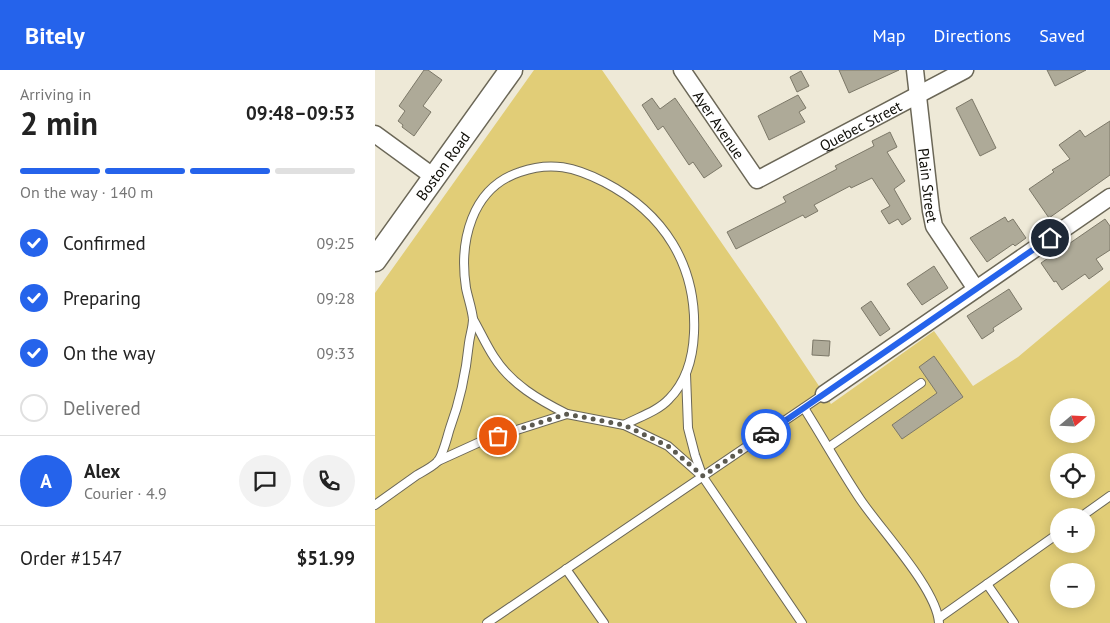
<!DOCTYPE html>
<html lang="en">
<head>
<meta charset="utf-8">
<style>
  :root { --surface:#fff; --page:#f2f2f2; --text:#222; --muted:#767676; --line:#e0e0e0; --accent:#2563eb }
  body { margin:0; font-family:"PT Sans",sans-serif; background:var(--page); color:var(--text); height:100vh; display:flex; flex-direction:column; font-size:19px; white-space:nowrap }
  * { box-sizing:border-box; margin:0 }
  p { font-size:16px; color:var(--muted) }
  .icon { flex:none; width:28px; height:28px; fill:none; stroke:currentColor; stroke-width:2; stroke-linecap:round; stroke-linejoin:round }
  .map { position:relative; flex:1; overflow:hidden }
  .panel { display:flex; flex-direction:column; background:var(--surface); width:375px }
  .panel>* { flex:none }
  .needle { width:32px; rotate:71deg }
  .buttons { position:absolute; left:675px; top:328px; display:grid; gap:10px }
  .buttons a { display:grid; place-items:center; width:45px; height:45px; border-radius:50%; background:var(--surface); box-shadow:0 2px 12px #0003; font-size:25px }
  .pin { position:absolute; display:grid; place-items:center; width:42px; height:42px; color:#fff; margin:-21px; border:2px solid #fff; border-radius:50%; box-shadow:0 1px 5px #0007 }
  .courier { position:absolute; display:grid; place-items:center; width:50px; height:50px; margin:-25px; border:4px solid #2563eb; border-radius:50%; background:#fff; color:#222; box-shadow:0 1px 6px #0007 }
  .head em { font-style:normal; font-weight:700 }
  .head div { display:flex; flex-direction:column-reverse }
  .head { display:flex; align-items:center; justify-content:space-between; height:85px; padding:0 20px }
  h1 { font-size:32px; font-weight:700; line-height:38px }
  .bar { display:grid; grid-template-columns:repeat(4,1fr); gap:8px 5px; align-content:center; height:60px; padding:0 20px }
  .bar i { height:6px; border-radius:4px; background:var(--line) }
  .bar .on { background:var(--accent) }
  .bar p { grid-column:span 4 }
  .line { display:flex; align-items:center; gap:12px; padding:0 20px; border-top:1px solid var(--line) }
  .line div { flex:1 }
  .round { display:grid; place-items:center; flex:none; width:52px; height:52px; border-radius:26px; background:var(--page) }
  ol { padding:0 20px; list-style:none }
  li { display:flex; align-items:center; gap:15px; height:55px }
  li p { margin-inline-start:auto }
  li .icon { padding:5px; border-radius:50%; background:var(--accent); color:#fff; stroke-width:4 }
  li:last-child { color:var(--muted) }
  li i { width:28px; height:28px; border:2px solid var(--line); border-radius:50% }
  header { display:flex; align-items:center; gap:30px; box-sizing:border-box; height:70px; padding:0 25px; background:var(--accent); color:#fff }
  header strong { font-size:24px }
  nav { display:flex; gap:28px; margin-inline-start:auto; font-size:18px }
  main { display:flex; flex:1; min-height:0 }
  .map>svg:first-child { display:block }
  .green { fill:#e1cd77; fill-rule:evenodd }
  .building { fill:#aeaa98; stroke:#7c7868 }
  .lines { fill:none; stroke-linecap:round; stroke-linejoin:round }
  .lane-casing { stroke:#6b6757; stroke-width:10 }
  .street-casing { stroke:#6b6757; stroke-width:19 }
  .secondary-casing { stroke:#6b6757; stroke-width:25 }
  .lane { stroke:#fff; stroke-width:8 }
  .street { stroke:#fff; stroke-width:16 }
  .secondary { stroke:#fff; stroke-width:22 }
  .done { stroke:#5c5a50; stroke-width:5; stroke-dasharray:0 9 }
  .route { stroke:#2563eb; stroke-width:6 }
  .labels { text-anchor:middle; dominant-baseline:central; stroke-width:4; stroke-linejoin:round; paint-order:stroke }
  .street-label { font-size:15px; fill:#0e0d07; stroke:#fbf7e4 }
</style>
</head>
<body>
<header>
<strong>Bitely</strong>
<nav><a>Map</a><a>Directions</a><a>Saved</a></nav>
</header>
<main>
<section class="panel">
<div class="head"><div><h1>2 min</h1><p>Arriving in</p></div><em>09:48–09:53</em></div>
<div class="bar"><i class="on"></i><i class="on"></i><i class="on"></i><i></i><p>On the way · 140 m</p></div>
<ol>
<li><svg class="icon" aria-label="check" viewBox="0 0 24 24"><path d="M5 12l5 5 9-10"/></svg>Confirmed<p>09:25</p></li>
<li><svg class="icon" aria-label="check" viewBox="0 0 24 24"><path d="M5 12l5 5 9-10"/></svg>Preparing<p>09:28</p></li>
<li><svg class="icon" aria-label="check" viewBox="0 0 24 24"><path d="M5 12l5 5 9-10"/></svg>On the way<p>09:33</p></li>
<li><i></i>Delivered</li>
</ol>
<div class="line" style="height:90px"><b class="round" style="background:var(--accent);color:#fff">A</b><div><b>Alex</b><p>Courier · 4.9</p></div><a class="round"><svg class="icon" aria-label="chat" viewBox="0 0 24 24"><path d="M4 5h16v11H9l-5 4z"/></svg></a><a class="round"><svg class="icon" aria-label="phone" viewBox="0 0 24 24"><path d="M5 4h4l2 5-3 2q2 4 5 5l2-3 5 2v4C11 20 4 13 5 4z"/></svg></a></div>
<div class="line" style="height:65px"><div>Order #1547</div><b>$51.99</b></div>
</section>
<div class="map">
<svg width="735" height="553" viewBox="0 0 735 553">
  <rect width="100%" height="100%" fill="#eee9d7"/>
  <!-- green -->
  <path class="green" d="M159,0H227L400,250L456,334L559,261L598,316L643,287L735,210V553H0V223ZM684,336H711V364H684ZM684,391H711V419H684ZM684,446H711V474H684ZM684,501H711V529H684Z"/>
  <!-- building -->
  <g class="building">
    <polygon points="49,0 53,0 67,10 48,36 56,42 39,66 27,57 28,55 23,51 30,41 24,36"/>
    <polygon points="464,0 524,0 474,23"/>
    <polygon points="672,0 711,0 680,16"/>
    <polygon points="426,1 434,16 422,22 415,7"/>
    <polygon points="423,25 431,38 424,42 430,52 394,70 383,46"/>
    <polygon points="277,28 285,39 300,28 347,96 329,108 318,92 314,95 288,56 283,60 267,35"/>
    <polygon points="597,29 621,78 605,86 581,38"/>
    <polygon points="735,51 735,105 674,148 654,119 679,102 677,100 695,89 684,75 705,60 710,67"/>
    <polygon points="515,62 522,77 512,82 530,111 519,119 536,149 527,155 523,149 514,154 506,141 515,136 497,108 476,118 475,116 439,135 443,141 430,148 428,145 361,179 352,162 411,132 408,127 462,99 460,96 499,76 497,71"/>
    <polygon points="630,147 633,152 638,149 651,168 640,176 638,174 612,192 595,168"/>
    <polygon points="730,149 735,156 735,180 721,189 728,199 714,209 710,204 687,220 681,211 679,212 666,193"/>
    <polygon points="559,196 573,218 547,235 532,214"/>
    <polygon points="634,219 647,239 618,258 619,261 607,269 592,246"/>
    <polygon points="496,231 515,259 505,266 486,238"/>
    <polygon points="438,270 455,271 454,286 437,285"/>
    <polygon points="559,286 588,327 527,369 517,355 562,323 544,297"/>
  </g>
  <g class="lines">
    <!-- lane casing -->
    <g class="lane-casing">
      <g id="lane">
        <polyline points="311,304 313,358 320,385 327,405"/>
        <path d="M429,338C448,368 465,399 485,429C505,459 562,519 564,553"/>
        <polyline points="192,344 249,355"/>
        <polyline points="454,377 546,313"/>
        <path d="M63,391L107,371L192,344C164,330 136,314 119,287C111,275 105,261 98,249"/>
        <path d="M0,435C14,425 28,415 42,405C49,401 57,397 62,392C68,386 72,367 75,358C85,331 91,302 94,273C95,265 98,257 98,249C97,239 93,228 91,218C84,172 96,118 145,102C176,91 200,97 229,112C289,143 322,195 319,263C318,287 311,312 294,329C283,341 264,347 249,355L293,376L328,407L427,553"/>
        <polyline points="707,446 735,426"/>
        <polyline points="191,499 229,553"/>
        <polyline points="612,514 639,553"/>
        <polyline points="564,548 684,463"/>
        <polyline points="112,553 449,324"/>
      </g>
    </g>
    <!-- street casing -->
    <g class="street-casing">
      <g id="street">
        <path id="s1" d="M307,0L382,110L590,0"/>
        <path id="s2" d="M540,0L556,141L559,156L601,219"/>
        <polyline points="0,64 59,107"/>
        <polyline points="449,324 735,127"/>
      </g>
    </g>
    <!-- secondary casing -->
    <g class="secondary-casing">
      <g id="secondary">
        <path id="s3" d="M0,190L136,0"/>
      </g>
    </g>
    <!-- lane -->
    <use href="#lane" class="lane"/>
    <!-- street -->
    <use href="#street" class="street"/>
    <!-- secondary -->
    <use href="#secondary" class="secondary"/>
  </g>
  <g class="lines">
    <!-- done -->
    <polyline class="done" points="123,366 192,344 249,355 293,376 328,406 391,364"/>
    <!-- route -->
    <polyline class="route" points="391,364 675,168"/>
  </g>
  <g class="labels">
    <!-- street labels -->
    <g class="street-label">
      <text stroke="none"><textPath href="#s1" startOffset="66">Ayer Avenue</textPath></text>
      <text stroke="none"><textPath href="#s1" startOffset="250">Quebec Street</textPath></text>
      <text stroke="none"><textPath href="#s3" startOffset="116">Boston Road</textPath></text>
      <text stroke="none"><textPath href="#s2" startOffset="116">Plain Street</textPath></text>
    </g>
  </g>
</svg>
<div class="buttons">
<a><svg class="needle" viewBox="-14 -14 28 28"><path d="M0-13l5 13h-10z" fill="#e53935"/><path d="M0 13l5-13h-10z" fill="#767676"/></svg></a>
<a><svg class="icon" aria-label="locate" viewBox="0 0 24 24"><circle cx="12" cy="12" r="6"/><path d="M12 2v4M12 18v4M2 12h4M18 12h4"/></svg></a>
<a>+</a>
<a>−</a>
</div>
<div class="pin" style="left:123px;top:366px;background:#ea580c"><svg class="icon" aria-label="bag" viewBox="0 0 24 24"><path d="M5 8h14l-1 12H6zM9 8a3 3 0 0 1 6 0"/></svg></div>
<div class="pin" style="left:675px;top:168px;background:#1f2937"><svg class="icon" aria-label="home" viewBox="0 0 24 24"><path d="M3 11l9-7 9 7M6 9v11h12V9"/></svg></div>
<div class="courier" style="left:391px;top:364px"><svg class="icon" aria-label="car" viewBox="0 0 24 24"><path d="M5 17H2v-5l4-1 3-4h7l3 4 3 1v5h-3M9 17h6M6 11h13"/><circle cx="7" cy="17" r="2"/><circle cx="17" cy="17" r="2"/></svg></div>
</div>
</main>
</body>
</html>
